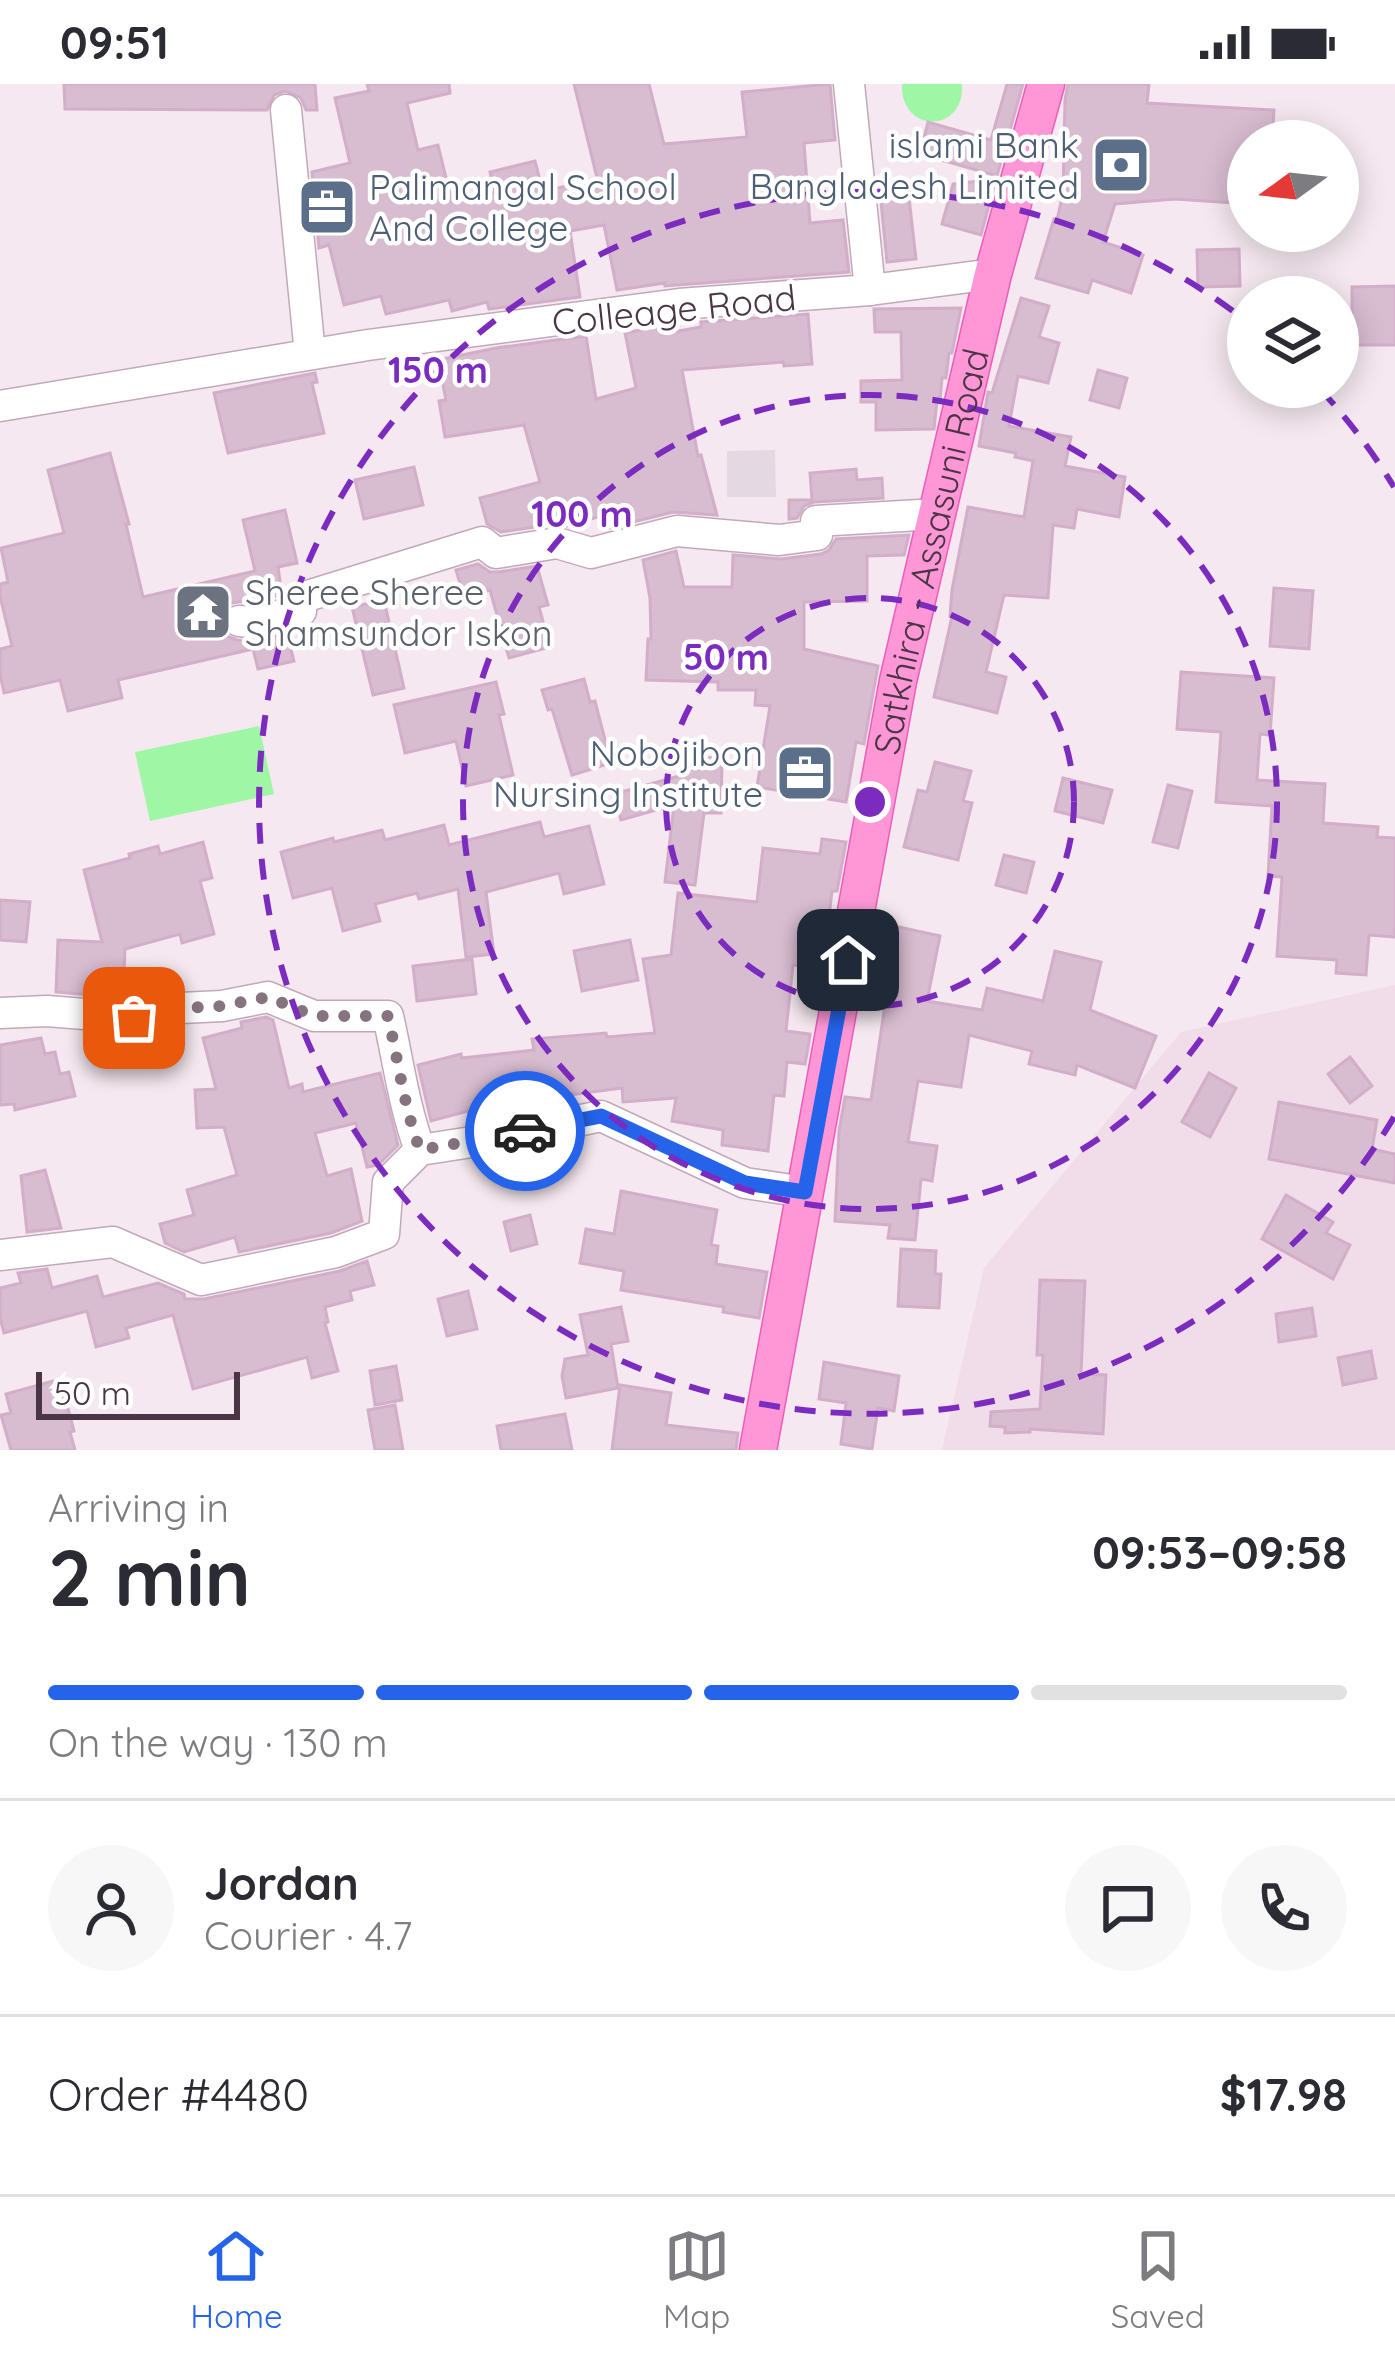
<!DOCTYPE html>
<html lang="en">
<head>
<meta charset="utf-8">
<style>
  :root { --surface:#fff; --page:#f7f7f7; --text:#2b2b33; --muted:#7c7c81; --line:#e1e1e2; --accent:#2563eb }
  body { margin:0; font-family:Quicksand,sans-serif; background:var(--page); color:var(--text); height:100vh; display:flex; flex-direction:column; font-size:45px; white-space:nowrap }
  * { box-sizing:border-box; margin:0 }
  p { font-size:39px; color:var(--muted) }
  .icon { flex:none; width:66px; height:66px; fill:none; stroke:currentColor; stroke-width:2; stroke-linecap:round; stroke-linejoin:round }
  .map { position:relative; height:1366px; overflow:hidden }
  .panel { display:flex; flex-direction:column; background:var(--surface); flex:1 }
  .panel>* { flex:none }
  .needle { width:78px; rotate:255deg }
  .fabs { position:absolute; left:1227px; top:36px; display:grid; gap:24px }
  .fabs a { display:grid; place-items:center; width:132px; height:132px; border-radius:50%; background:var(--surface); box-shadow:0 6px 30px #0003; font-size:60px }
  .scale { position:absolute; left:36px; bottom:30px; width:204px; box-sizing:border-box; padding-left:12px; border:6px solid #493544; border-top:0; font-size:33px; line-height:42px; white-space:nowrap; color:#493544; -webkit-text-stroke:9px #fff; paint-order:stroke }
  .pin { position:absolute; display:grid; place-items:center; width:102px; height:102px; color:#fff; margin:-51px; border-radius:24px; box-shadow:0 6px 18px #0006 }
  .courier { position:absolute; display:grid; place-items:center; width:120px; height:120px; margin:-60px; border:9px solid #2563eb; border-radius:50%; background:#fff; color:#222; box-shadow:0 3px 15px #0007 }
  .summary em { font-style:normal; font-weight:700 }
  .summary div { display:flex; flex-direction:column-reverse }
  .summary { display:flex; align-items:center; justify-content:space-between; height:204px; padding:0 48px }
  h1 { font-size:78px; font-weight:700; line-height:90px }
  .bar { display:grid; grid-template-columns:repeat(4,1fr); gap:18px 12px; align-content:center; height:144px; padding:0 48px }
  .bar i { height:15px; border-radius:9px; background:var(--line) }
  .bar .selected { background:var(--accent) }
  .bar p { grid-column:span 4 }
  .line { display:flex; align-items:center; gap:30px; padding:0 48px; border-top:3px solid var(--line) }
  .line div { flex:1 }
  .round { display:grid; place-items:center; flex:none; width:126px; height:126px; border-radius:63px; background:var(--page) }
  .status { display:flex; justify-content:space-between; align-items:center; height:84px; padding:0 60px; background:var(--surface); direction:ltr }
  .status svg { height:33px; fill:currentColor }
  .tab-bar { display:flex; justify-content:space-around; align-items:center; height:168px; border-top:3px solid var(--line); background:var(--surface); font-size:33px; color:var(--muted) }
  .tab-bar a { display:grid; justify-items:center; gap:6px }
  .tab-bar .selected { color:var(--accent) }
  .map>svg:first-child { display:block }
  .residential { fill:#f1dce9 }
  .industrial { fill:#e4d9e2 }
  .water { fill:#9ff7a5 }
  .building { fill:#d8bcd0; stroke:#d3aec9; stroke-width:3 }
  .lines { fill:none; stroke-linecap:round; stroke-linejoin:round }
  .minor-casing { stroke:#c2a9ba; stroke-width:33 }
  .major-casing { stroke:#ee5cb9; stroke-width:39 }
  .minor { stroke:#fff; stroke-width:30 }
  .major { stroke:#ff97d7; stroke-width:36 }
  .done { stroke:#857480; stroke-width:12; stroke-dasharray:0 21.6 }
  .route { stroke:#2563eb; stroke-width:15 }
  .ring { fill:none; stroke:#7b2cbf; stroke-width:6; stroke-dasharray:21 15 }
  .labels { text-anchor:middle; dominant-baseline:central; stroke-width:9; stroke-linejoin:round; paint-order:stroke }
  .service-label { font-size:36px; fill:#4e5e75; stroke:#fff; text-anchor:end }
  .street-label { font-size:36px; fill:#493544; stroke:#fff }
  .worship-label { font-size:36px; fill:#5b616d; stroke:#fff; text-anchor:start }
  .centre { fill:#7b2cbf; stroke:#fff; stroke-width:6 }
  .ring-label { font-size:36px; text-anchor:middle; font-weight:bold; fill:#7b2cbf; stroke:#fff; stroke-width:9; stroke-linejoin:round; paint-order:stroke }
</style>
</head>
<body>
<div class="status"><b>09:51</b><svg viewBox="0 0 49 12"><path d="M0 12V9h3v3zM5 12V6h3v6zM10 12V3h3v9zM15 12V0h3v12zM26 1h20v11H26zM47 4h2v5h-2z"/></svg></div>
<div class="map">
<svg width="1395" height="1366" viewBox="0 0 1395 1366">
  <rect width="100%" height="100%" fill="#f5e8f0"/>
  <!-- residential -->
  <polygon class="residential" points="1395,901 1395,1366 942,1366 984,1184 1181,948"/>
  <!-- industrial -->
  <polygon class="industrial" points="775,366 776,413 727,413 727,367"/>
  <!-- water -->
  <g class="water">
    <path d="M902,0H962C965,50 900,50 902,0Z"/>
    <polygon points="259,642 274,710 150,737 135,668"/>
  </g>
  <!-- building -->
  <g class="building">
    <polygon points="64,0 315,0 317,26 306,26 301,14 285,7 274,11 267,26 65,25"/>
    <polygon points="367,0 449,0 450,9 407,19 418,66 438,61 452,118 495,108 490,88 535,77 543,108 597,94 574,0 649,0 664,60 747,53 742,8 830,0 835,56 804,59 810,139 843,136 849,188 665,202 665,199 617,206 604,141 570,147 580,213 489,225 487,218 452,227 449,216 386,230 381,212 344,221 329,161 319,164 312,88 350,79 335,14 369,7"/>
    <polygon points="1007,0 1023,0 997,92 920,70 928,38 991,56"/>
    <polygon points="1068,0 1149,0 1147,19 1274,26 1272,57 1248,57 1248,120 1175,115 1115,120 1103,158 1143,171 1131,209 1092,196 1088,209 1036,194 1054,135 1057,136 1063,109 1065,16"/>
    <polygon points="996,95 981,151 942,140 953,100"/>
    <polygon points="908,105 916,175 887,178 880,108"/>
    <polygon points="1239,165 1240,202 1198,203 1197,166"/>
    <polygon points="1395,202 1395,261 1352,261 1352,203"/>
    <polygon points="1021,214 1049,222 1039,253 1059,259 1048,299 1018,292 1009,342 1071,353 1065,382 1125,393 1119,433 1077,425 1074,444 1053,441 1048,514 1004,511 986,588 1006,593 997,629 934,613 952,532 950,532 952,506 968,423 1024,433 1033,377 1015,373 1016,369 979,362 988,308 992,309"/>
    <polygon points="961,224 952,269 949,269 946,294 942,294 940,317 937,317 934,345 876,346 876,318 861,318 861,297 902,296 901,248 875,248 874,225"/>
    <polygon points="808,230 812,280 784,282 783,278 682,286 698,372 701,371 717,431 673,428 605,445 601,432 567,442 554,440 501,448 487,440 480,414 540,398 524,341 445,353 439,317 446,316 438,276 496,264 586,252 596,315 636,304 625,249 660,242 662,250 701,243 701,238"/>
    <polygon points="1098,286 1127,294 1119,324 1090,316"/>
    <polygon points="315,289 317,298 312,299 324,349 228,369 214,309"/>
    <polygon points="110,369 129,440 126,440 143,513 255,487 243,436 285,426 297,479 278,483 282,511 232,519 223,527 220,536 227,552 237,556 253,557 287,550 294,577 258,585 253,565 118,596 122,614 68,627 60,596 4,609 0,590 0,565 12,562 0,512 0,500 8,498 1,464 64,449 48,386"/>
    <polygon points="414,383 423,421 364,435 355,396"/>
    <polygon points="856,385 857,396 882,394 883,414 814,418 804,422 797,434 789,435 789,416 812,416 810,389"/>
    <polygon points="909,451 904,471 867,472 867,517 804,518 804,565 878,582 864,660 856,658 846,718 757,703 770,622 755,621 756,606 718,606 718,598 646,596 648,555 651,555 650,514 643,476 676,467 684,503 732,503 733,471 781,475 821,470 829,466 836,455"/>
    <polygon points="478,480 490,488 498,488 537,482 548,521 539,523 550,563 509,574 490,506 464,513 456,486"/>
    <polygon points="1274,504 1313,507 1309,565 1270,562"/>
    <polygon points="384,516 404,604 373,611 352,523"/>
    <polygon points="1181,588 1274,594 1270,651 1260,650 1257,696 1325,700 1323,739 1378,743 1377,753 1395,754 1395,853 1369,851 1366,891 1336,889 1337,876 1277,872 1282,793 1268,792 1272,722 1216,718 1221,648 1177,645"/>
    <polygon points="584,595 590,618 595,617 611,679 572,691 552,625 548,626 542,606"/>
    <polygon points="496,598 504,630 499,631 513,691 466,702 456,657 405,669 394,621"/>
    <polygon points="679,673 722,674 721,729 704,729 695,801 665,798 674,721 621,736 614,710 679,692"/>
    <polygon points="935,678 971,687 963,717 972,719 958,776 904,763 918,706 927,708"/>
    <polygon points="1063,694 1112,706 1103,739 1055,727"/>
    <polygon points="1168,701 1192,707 1178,764 1153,758"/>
    <polygon points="540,738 544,753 589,742 604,800 564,810 559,789 486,808 494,870 466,873 458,805 419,815 417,809 375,820 380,837 343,847 332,804 293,814 281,768 333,754 334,758 382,746 385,756 444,741 449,761"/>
    <polygon points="822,755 846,758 837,807 832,807 823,884 793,881 786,947 810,950 809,958 805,980 787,978 784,1012 774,1011 768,1067 722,1061 723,1046 672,1037 676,1014 623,1018 622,1004 562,1012 563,1020 540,1025 539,1017 483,1023 431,1037 418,981 461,970 462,974 534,966 532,955 606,949 607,953 655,949 643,875 671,871 678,809 757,818 763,764 820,770"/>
    <polygon points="203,758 212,794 200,797 214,850 182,859 180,850 125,865 123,914 56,908 58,856 102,858 84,786 130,774 129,770 158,762 160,770"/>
    <polygon points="1004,771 1034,778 1026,809 996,801"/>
    <polygon points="0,816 30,818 26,858 0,856"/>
    <polygon points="885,840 940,852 927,917 982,926 987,904 1043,917 1055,867 1101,878 1090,926 1156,952 1135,1004 1077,981 1075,991 1029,980 1032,967 969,951 961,1003 918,997 908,1058 937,1062 932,1097 921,1095 915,1156 888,1154 890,1141 835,1137 839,1047 845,1013 871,1016 887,907 872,904"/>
    <polygon points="630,856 638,896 582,907 574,867"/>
    <polygon points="472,875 476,910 417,917 413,882"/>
    <polygon points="266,933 273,936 289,1004 302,1000 303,1008 380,989 398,1061 378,1081 367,1083 356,1039 315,1049 327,1092 351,1085 362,1137 331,1149 239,1168 235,1153 184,1168 165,1159 160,1140 194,1131 187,1106 237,1091 224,1043 197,1044 195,1006 216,1005 203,954 242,944 241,938"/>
    <polygon points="41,954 45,970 55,968 60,990 69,988 75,1012 15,1026 14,1020 0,1021 0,961"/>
    <polygon points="1350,973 1372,1002 1350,1019 1328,990"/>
    <polygon points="1209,989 1236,1004 1210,1053 1182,1038"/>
    <polygon points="1279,1018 1377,1036 1372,1065 1395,1070 1395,1099 1269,1075"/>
    <polygon points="543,1064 546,1096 513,1098 510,1071"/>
    <polygon points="45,1086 61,1144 27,1148 21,1092"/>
    <polygon points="621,1107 717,1126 711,1161 718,1162 716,1180 767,1188 759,1234 723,1228 724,1223 621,1206 624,1187 580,1179 586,1145 614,1150"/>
    <polygon points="1286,1111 1333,1138 1326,1149 1350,1161 1333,1195 1262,1155"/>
    <polygon points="530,1131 537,1160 511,1167 504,1138"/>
    <polygon points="901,1165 936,1167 935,1190 941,1190 939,1224 898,1222"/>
    <polygon points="367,1177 374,1201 350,1207 352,1216 325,1223 328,1238 325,1239 338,1287 312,1294 307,1273 193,1305 173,1231 126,1244 129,1254 96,1263 87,1227 4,1249 0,1234 0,1204 21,1199 18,1189 47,1185 52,1204 97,1192 103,1213 158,1199 184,1210 185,1215 204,1215 340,1187"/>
    <polygon points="1040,1196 1085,1197 1081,1290 1106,1291 1103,1350 1030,1345 1030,1348 1005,1349 1005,1343 990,1342 991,1328 1040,1325 1043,1271 1037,1271"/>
    <polygon points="468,1207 477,1245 447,1252 438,1215"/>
    <polygon points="621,1223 628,1257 611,1260 618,1304 566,1314 562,1292 565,1275 588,1271 580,1231"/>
    <polygon points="1312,1224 1316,1252 1279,1258 1276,1230"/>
    <polygon points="1371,1267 1376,1294 1343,1301 1338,1274"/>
    <polygon points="824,1278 899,1292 894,1327 878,1324 872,1365 841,1360 846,1319 819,1315"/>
    <polygon points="396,1282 402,1316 375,1321 370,1287"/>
    <polygon points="60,1295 74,1347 70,1348 75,1366 11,1366 1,1331 11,1329 6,1310"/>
    <polygon points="620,1301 671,1309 666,1341 738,1349 736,1366 612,1366"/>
    <polygon points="395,1321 403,1366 375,1366 368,1326"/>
    <polygon points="565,1330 572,1366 501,1366 497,1342"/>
  </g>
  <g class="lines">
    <!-- minor casing -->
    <g class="minor-casing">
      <g id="minor">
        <polyline points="849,0 870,206"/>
        <polyline points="286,26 310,270"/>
        <polyline points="0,322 368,261 679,220 870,206 993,190"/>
        <polyline points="239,537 250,538 301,527 301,514 482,458 496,469 557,459 591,469 677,447 779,456 817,451 816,437 937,430"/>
        <path d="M0,929L47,927L134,934L181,924L222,922L268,913L314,932H388C398,976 404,1023 420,1066"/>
        <polyline points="0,1171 113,1158 201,1196 336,1168 384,1150 388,1098 420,1066 491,1055 601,1032 745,1099 805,1108"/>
      </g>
    </g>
    <!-- major casing -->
    <g class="major-casing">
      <g id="major">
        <path id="s1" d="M758,1366L898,597L993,190L1046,0"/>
      </g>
    </g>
    <!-- minor -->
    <use href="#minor" class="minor"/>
    <!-- major -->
    <use href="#major" class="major"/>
  </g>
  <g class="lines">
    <!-- done -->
    <path class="done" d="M134,934L181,924L222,922L268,913L314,932H388C398,976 404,1023 420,1066L525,1047"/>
    <!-- route -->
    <polyline class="route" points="525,1047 601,1032 745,1099 805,1108 848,876"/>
  </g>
  <!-- distance rings -->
  <g class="ring">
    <circle cx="870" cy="718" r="204"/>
    <circle cx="870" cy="718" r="407"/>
    <path d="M1394 1033A611 611 0 1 1 1246 237M1320 305A611 611 0 0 1 1394 403"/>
  </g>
  <!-- icons -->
  <defs>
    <g id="bank-square" transform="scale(3)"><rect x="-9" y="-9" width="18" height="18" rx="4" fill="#5c6f8a" stroke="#fff"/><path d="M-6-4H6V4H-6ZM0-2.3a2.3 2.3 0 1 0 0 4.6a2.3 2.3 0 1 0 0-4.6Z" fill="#fff"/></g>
    <g id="office-square" transform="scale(3)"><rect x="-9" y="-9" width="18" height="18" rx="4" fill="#5c6f8a" stroke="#fff"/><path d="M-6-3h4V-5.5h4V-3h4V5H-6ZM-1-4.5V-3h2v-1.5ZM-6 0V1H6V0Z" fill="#fff"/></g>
    <g id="temple-square" transform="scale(3)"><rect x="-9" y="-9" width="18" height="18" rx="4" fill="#6b7280" stroke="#fff"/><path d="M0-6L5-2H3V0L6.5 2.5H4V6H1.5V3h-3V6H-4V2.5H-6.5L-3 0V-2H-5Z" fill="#fff"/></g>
  </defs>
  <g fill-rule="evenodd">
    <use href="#bank-square" x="1121" y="81"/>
    <use href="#office-square" x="327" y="123"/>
    <use href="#temple-square" x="203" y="528"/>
    <use href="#office-square" x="805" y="689"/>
  </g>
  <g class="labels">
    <!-- service labels -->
    <g class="service-label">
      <text x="1079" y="60">islami Bank<tspan x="1079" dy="41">Bangladesh Limited</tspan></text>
      <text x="369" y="102" text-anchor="start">Palimangal School<tspan x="369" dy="41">And College</tspan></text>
      <text x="763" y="668">Nobojibon<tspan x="763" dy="41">Nursing Institute</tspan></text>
    </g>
    <!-- street labels -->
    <g class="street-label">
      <text transform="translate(674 225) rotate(-6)">Colleage Road</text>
      <text stroke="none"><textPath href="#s1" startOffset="915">Satkhira - Assasuni Road</textPath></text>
    </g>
    <!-- worship labels -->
    <g class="worship-label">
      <text x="245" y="507">Sheree Sheree<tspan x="245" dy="41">Shamsundor Iskon</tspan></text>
    </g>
  </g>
  <circle cx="870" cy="718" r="18" class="centre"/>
  <g class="ring-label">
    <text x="438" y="299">150 m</text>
    <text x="582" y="443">100 m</text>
    <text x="726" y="586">50 m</text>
  </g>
</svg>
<div class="fabs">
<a><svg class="needle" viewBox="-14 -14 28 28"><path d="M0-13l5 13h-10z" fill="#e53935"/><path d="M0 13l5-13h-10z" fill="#7c7c81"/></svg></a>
<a><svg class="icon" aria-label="layers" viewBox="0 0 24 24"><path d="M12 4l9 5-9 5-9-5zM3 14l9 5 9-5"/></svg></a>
</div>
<div class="scale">50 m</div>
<div class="pin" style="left:134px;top:934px;background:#ea580c"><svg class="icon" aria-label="bag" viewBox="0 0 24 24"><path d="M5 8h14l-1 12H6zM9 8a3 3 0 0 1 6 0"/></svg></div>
<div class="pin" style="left:848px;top:876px;background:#1f2937"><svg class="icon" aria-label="home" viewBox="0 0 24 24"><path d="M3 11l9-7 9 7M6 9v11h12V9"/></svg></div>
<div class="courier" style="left:525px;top:1047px"><svg class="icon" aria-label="car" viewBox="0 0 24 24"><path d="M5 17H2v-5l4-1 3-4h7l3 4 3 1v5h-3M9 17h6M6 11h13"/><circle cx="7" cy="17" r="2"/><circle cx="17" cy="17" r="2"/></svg></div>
</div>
<section class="panel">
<div class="summary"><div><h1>2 min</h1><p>Arriving in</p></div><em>09:53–09:58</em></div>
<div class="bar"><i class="selected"></i><i class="selected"></i><i class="selected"></i><i></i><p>On the way · 130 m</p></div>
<div class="line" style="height:216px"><a class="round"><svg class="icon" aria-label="person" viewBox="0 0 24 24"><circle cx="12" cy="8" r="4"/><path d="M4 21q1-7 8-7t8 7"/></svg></a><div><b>Jordan</b><p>Courier · 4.7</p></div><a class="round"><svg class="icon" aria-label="chat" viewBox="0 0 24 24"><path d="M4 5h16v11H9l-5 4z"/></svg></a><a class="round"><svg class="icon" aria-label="phone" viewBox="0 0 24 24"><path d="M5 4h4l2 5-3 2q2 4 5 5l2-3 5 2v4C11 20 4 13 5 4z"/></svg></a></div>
<div class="line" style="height:156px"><div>Order #4480</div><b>$17.98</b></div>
</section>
<nav class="tab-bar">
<a class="selected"><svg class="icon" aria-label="home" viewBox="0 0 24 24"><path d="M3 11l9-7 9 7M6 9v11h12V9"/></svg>Home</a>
<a><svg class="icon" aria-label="map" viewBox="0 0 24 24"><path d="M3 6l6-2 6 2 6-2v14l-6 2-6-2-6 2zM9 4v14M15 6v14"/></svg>Map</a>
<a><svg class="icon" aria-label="saved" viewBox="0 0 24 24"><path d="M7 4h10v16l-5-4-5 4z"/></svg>Saved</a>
</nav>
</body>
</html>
